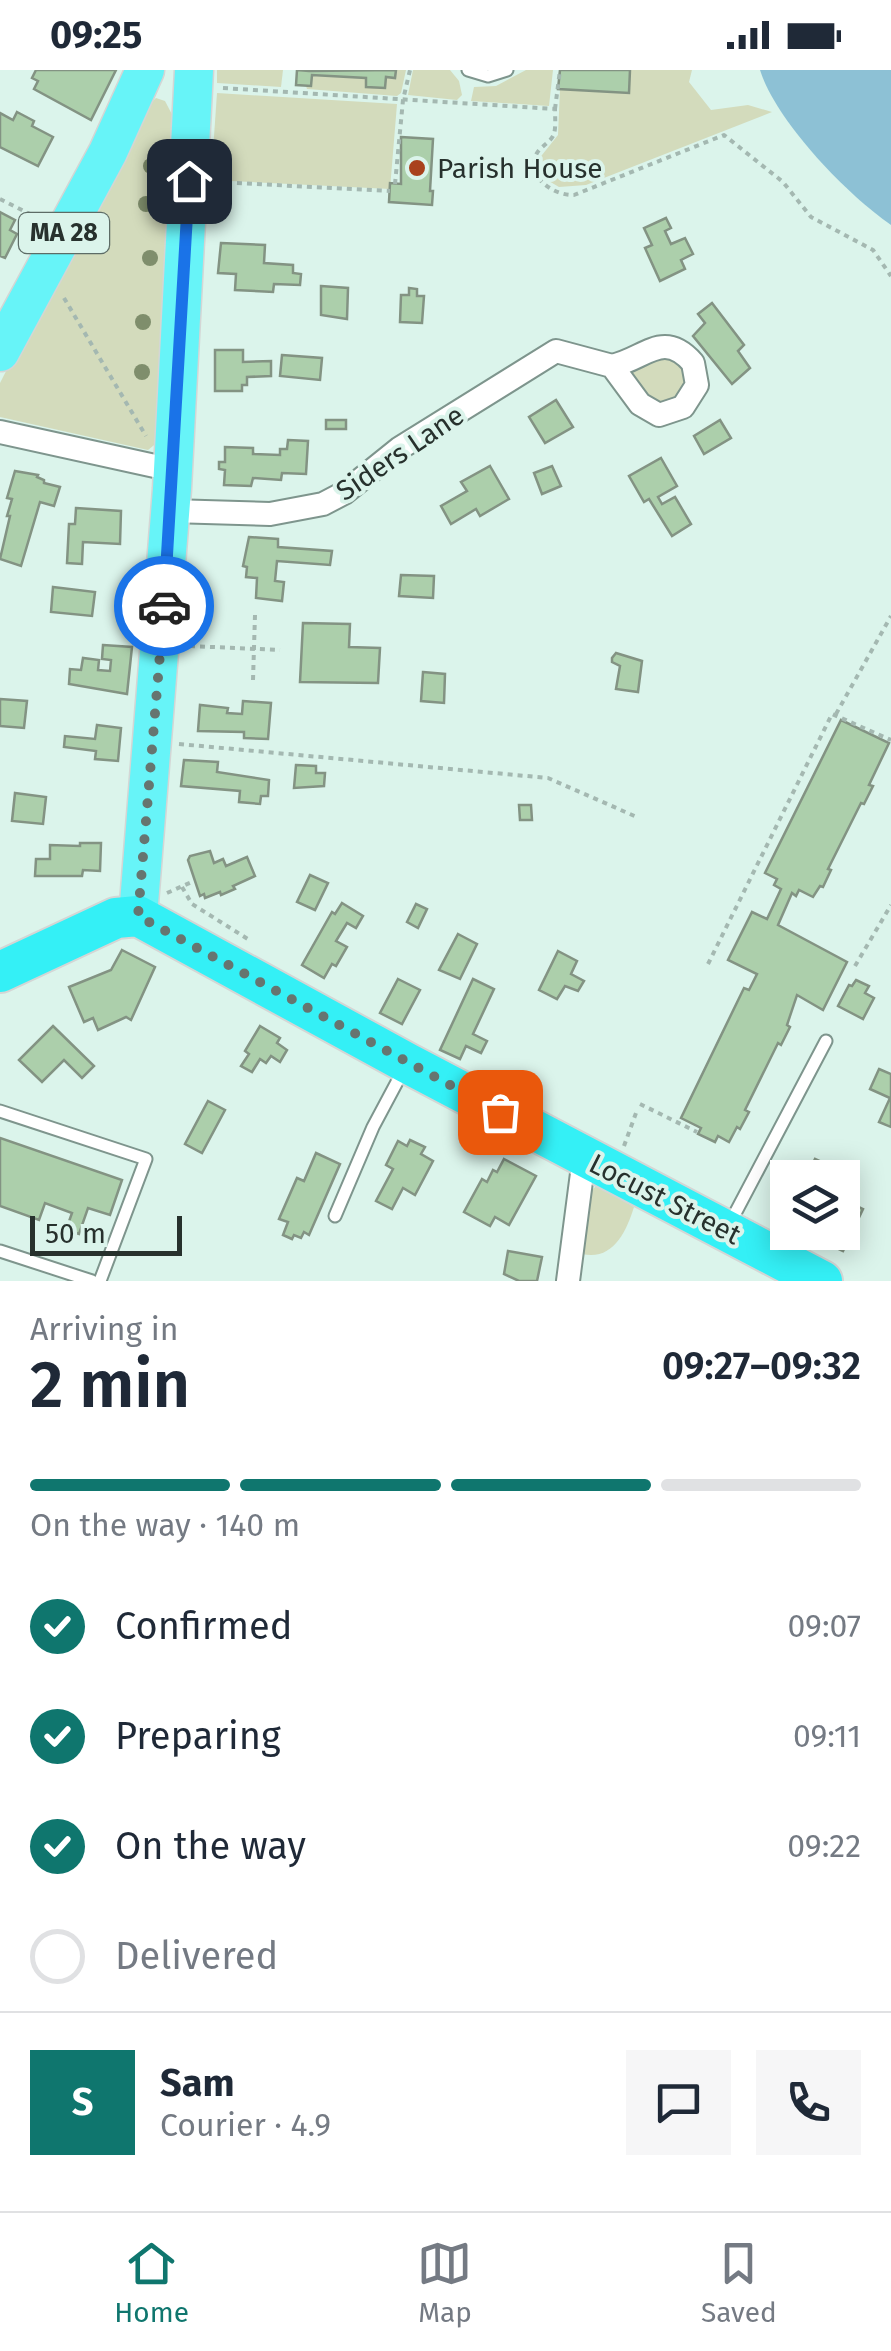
<!DOCTYPE html>
<html lang="en">
<head>
<meta charset="utf-8">
<style>
  :root { --surface:#fff; --page:#f6f6f7; --text:#1f2937; --muted:#747a83; --line:#e0e1e3; --accent:#0f766e }
  body { margin:0; font-family:"Fira Sans",sans-serif; background:var(--page); color:var(--text); height:100vh; display:flex; flex-direction:column; font-size:38px; white-space:nowrap }
  * { box-sizing:border-box; margin:0 }
  p { font-size:32px; color:var(--muted) }
  .icon { flex:none; width:55px; height:55px; fill:none; stroke:currentColor; stroke-width:2; stroke-linecap:round; stroke-linejoin:round }
  .map { position:relative; height:1211px; overflow:hidden }
  .details { display:flex; flex-direction:column; background:var(--surface); flex:1 }
  .details>* { flex:none }
  .controls { position:absolute; left:770px; top:1090px; display:grid; gap:20px }
  .controls a { display:grid; place-items:center; width:90px; height:90px; border-radius:0px; background:var(--surface); box-shadow:0 5px 25px #0003; font-size:50px }
  .scale { position:absolute; left:30px; bottom:25px; width:152px; box-sizing:border-box; padding-left:10px; border:5px solid #27312d; border-top:0; font-size:28px; line-height:35px; white-space:nowrap; color:#27312d; -webkit-text-stroke:8px #dbf4eb; paint-order:stroke }
  .pin { position:absolute; display:grid; place-items:center; width:85px; height:85px; color:#fff; margin:-42px; border-radius:20px; box-shadow:0 5px 15px #0006 }
  .courier { position:absolute; display:grid; place-items:center; width:100px; height:100px; margin:-50px; border:8px solid #1a73e8; border-radius:50%; background:#fff; color:#222; box-shadow:0 2px 12px #0007 }
  .overview em { font-style:normal; font-weight:600 }
  .overview div { display:flex; flex-direction:column-reverse }
  .overview { display:flex; align-items:center; justify-content:space-between; height:170px; padding:0 30px }
  h1 { font-size:65px; font-weight:600; line-height:75px }
  .bar { display:grid; grid-template-columns:repeat(4,1fr); gap:15px 10px; align-content:center; height:120px; padding:0 30px }
  .bar i { height:12px; border-radius:8px; background:var(--line) }
  .bar .selected { background:var(--accent) }
  .bar p { grid-column:span 4 }
  .line { display:flex; align-items:center; gap:25px; padding:0 30px; border-top:2px solid var(--line) }
  .line div { flex:1 }
  .round { display:grid; place-items:center; flex:none; width:105px; height:105px; border-radius:0px; background:var(--page) }
  ol { padding:0 30px; list-style:none }
  li { display:flex; align-items:center; gap:30px; height:110px }
  li p { margin-inline-start:auto }
  li .icon { padding:10px; border-radius:50%; background:var(--accent); color:#fff; stroke-width:4 }
  li:last-child { color:var(--muted) }
  li i { width:55px; height:55px; border:5px solid var(--line); border-radius:50% }
  .status { display:flex; justify-content:space-between; align-items:center; height:70px; padding:0 50px; background:var(--surface); direction:ltr }
  .status svg { height:28px; fill:currentColor }
  .tabs { display:flex; justify-content:space-around; align-items:center; height:140px; border-top:2px solid var(--line); background:var(--surface); font-size:28px; color:var(--muted) }
  .tabs a { display:grid; justify-items:center; gap:5px }
  .tabs .selected { color:var(--accent) }
  .map>svg:first-child { display:block }
  .green { fill:#d3dbbc }
  .water { fill:#8dc1d5 }
  .building { fill:#accfab; stroke:#839383; stroke-width:2.5 }
  .lines { fill:none; stroke-linecap:round; stroke-linejoin:round }
  .service-casing { stroke:#7e958d; stroke-width:15 }
  .minor-casing { stroke:#7e958d; stroke-width:26 }
  .primary-casing { stroke:#d4d6d5; stroke-width:41 }
  .trunk-casing { stroke:#d4d6d5; stroke-width:44 }
  .path { stroke:#a4b8b1; stroke-width:4; stroke-dasharray:5 5; stroke-linecap:butt }
  .service { stroke:#fff; stroke-width:11 }
  .minor { stroke:#fff; stroke-width:22 }
  .primary { stroke:#67f4f8; stroke-width:38 }
  .trunk { stroke:#34f0f6; stroke-width:40 }
  .tree { fill:#7f8e6c }
  .done { stroke:#667570; stroke-width:10; stroke-dasharray:0 18 }
  .route { stroke:#1a73e8; stroke-width:12 }
  .poi-dot { fill:#a9421d; stroke:#dbf4eb; stroke-width:4 }
  .labels { text-anchor:middle; dominant-baseline:central; stroke-width:8; stroke-linejoin:round; paint-order:stroke }
  .shield { fill:#dbf4eb; stroke:#5d6c66; stroke-width:2.5 }
  .shield-label { font-size:25px; font-weight:bold; fill:#27312d }
  .poi-label { font-size:28px; fill:#27312d; stroke:#dbf4eb; text-anchor:start }
  .street-label { font-size:28px; fill:#27312d; stroke:#dbf4eb }
</style>
</head>
<body>
<div class="status"><b>09:25</b><svg viewBox="0 0 49 12"><path d="M0 12V9h3v3zM5 12V6h3v6zM10 12V3h3v9zM15 12V0h3v12zM26 1h20v11H26zM47 4h2v5h-2z"/></svg></div>
<div class="map">
<svg width="891" height="1211" viewBox="0 0 891 1211">
  <rect width="100%" height="100%" fill="#dbf4eb"/>
  <!-- green -->
  <g class="green">
    <polygon points="217,0 283,0 281,17 217,13"/>
    <polygon points="396,0 406,0 401,23 397,26 307,19 306,16 311,16 312,5 366,8 366,17 385,18 386,7"/>
    <polygon points="413,0 450,0 459,11 462,25 457,30 408,25"/>
    <polygon points="526,0 553,0 549,36 471,31 474,17 496,16"/>
    <polygon points="630,0 692,0 689,12 711,40 748,35 772,42 586,115 559,117 542,107 538,90 558,65 560,19 628,23"/>
    <polygon points="217,23 397,34 390,119 211,110"/>
    <polygon points="156,28 165,31 178,56 159,371 148,380 0,347 0,313 136,47"/>
    <polygon points="662,284 686,294 686,319 671,331 655,334 632,303 635,298"/>
    <path d="M597,1115L634,1137C626,1163 612,1191 582,1184L591,1121Z"/>
  </g>
  <!-- water -->
  <path class="water" d="M760,0H891V155C846,124 776,51 760,0Z"/>
  <!-- building -->
  <g class="building">
    <polygon points="36,0 116,0 91,50 34,19 38,11 32,8"/>
    <polygon points="297,0 309,1 396,0 395,8 386,7 385,18 366,17 366,8 312,5 311,16 296,15"/>
    <polygon points="560,0 630,0 629,23 558,19"/>
    <polygon points="17,42 34,51 32,56 53,67 38,96 0,77 0,43 13,50"/>
    <polygon points="401,67 433,69 430,121 433,121 432,135 389,132 390,113 401,114"/>
    <polygon points="0,142 15,150 10,160 17,164 5,188 0,186"/>
    <polygon points="666,148 671,158 665,161 671,174 685,168 693,184 681,190 685,199 660,211 645,178 652,175 644,158"/>
    <polygon points="221,173 265,175 264,193 293,195 293,203 301,204 300,215 274,214 273,222 235,220 236,204 218,203"/>
    <polygon points="321,216 348,218 347,249 321,245"/>
    <polygon points="409,218 417,219 417,226 424,226 422,253 400,252 401,225 409,225"/>
    <polygon points="712,233 744,275 738,281 750,298 732,314 693,266 705,253 698,244"/>
    <polygon points="215,280 243,280 243,292 271,291 271,306 247,307 247,315 242,315 242,321 215,321"/>
    <polygon points="282,285 322,288 320,310 280,306"/>
    <polygon points="556,330 573,357 545,373 529,347"/>
    <rect x="326" y="350" width="20" height="9"/>
    <polygon points="720,350 731,368 704,384 694,366"/>
    <polygon points="288,370 308,371 306,404 282,403 281,410 253,408 251,416 224,415 225,400 219,399 219,392 225,392 225,377 253,378 253,384 280,385 280,379 287,379"/>
    <polygon points="661,388 677,416 658,427 662,434 675,427 691,454 672,466 649,429 644,432 629,406"/>
    <polygon points="490,396 509,429 480,446 476,439 451,454 441,436 467,421 461,412"/>
    <polygon points="552,396 561,416 542,424 534,403"/>
    <polygon points="15,401 38,405 37,407 44,410 44,413 60,417 54,436 40,432 21,496 0,489 10,446 7,446 12,429 7,428"/>
    <polygon points="76,438 121,441 120,474 83,472 82,494 67,493 69,454 75,454"/>
    <polygon points="249,467 278,469 278,477 332,481 330,495 277,491 275,511 284,512 282,531 256,528 257,508 246,507 247,497 243,496"/>
    <polygon points="401,505 434,506 433,528 399,526"/>
    <polygon points="53,517 95,522 92,546 51,542"/>
    <polygon points="303,553 350,554 349,577 380,578 378,613 300,612"/>
    <polygon points="103,575 132,577 127,624 69,614 70,599 81,600 83,588 99,590 98,600 110,601 111,590 102,589"/>
    <polygon points="616,583 642,591 638,622 616,619 620,596 612,592 612,588"/>
    <polygon points="423,602 445,604 444,633 421,631"/>
    <polygon points="0,629 27,631 24,658 0,656"/>
    <polygon points="243,631 271,633 268,669 244,668 244,662 198,661 200,635 228,638 227,643 242,644"/>
    <polygon points="841,650 889,673 869,715 873,716 864,734 861,733 828,799 831,800 823,817 820,816 813,827 799,820 796,826 792,823 778,855 847,892 823,940 797,925 787,955 790,957 781,975 778,973 745,1040 749,1042 740,1059 737,1057 729,1072 718,1066 715,1072 698,1064 701,1058 681,1048 744,918 749,920 757,904 728,890 752,842 767,849 781,819 774,815 777,809 765,803"/>
    <polygon points="97,655 121,658 118,691 95,689 96,681 64,677 65,666 95,669"/>
    <polygon points="184,690 218,692 217,702 269,710 268,726 261,726 260,734 239,732 240,721 181,716"/>
    <polygon points="296,695 316,696 316,703 325,703 324,716 294,718"/>
    <polygon points="15,723 46,727 43,754 12,751"/>
    <polygon points="519,735 531,735 532,750 520,750"/>
    <polygon points="80,773 101,773 100,801 83,800 82,806 35,806 36,789 50,789 50,775 80,776"/>
    <polygon points="210,781 214,793 223,789 226,796 247,787 255,806 233,816 235,819 221,825 220,822 205,828 204,824 200,826 188,790 190,786"/>
    <polygon points="310,805 328,813 315,840 297,832"/>
    <polygon points="342,833 363,846 356,858 347,853 336,871 347,877 336,896 332,894 324,908 302,895 332,842 335,844"/>
    <polygon points="416,834 427,839 418,858 407,852"/>
    <polygon points="458,864 477,874 460,909 439,900"/>
    <polygon points="122,880 155,897 131,950 126,947 98,960 93,948 84,952 69,917 111,900"/>
    <polygon points="558,881 577,891 571,904 584,911 578,921 565,916 557,929 539,920"/>
    <polygon points="398,909 420,920 402,954 380,943"/>
    <polygon points="473,909 494,919 473,964 487,971 481,983 466,976 460,989 440,980"/>
    <polygon points="856,910 869,916 865,923 874,928 863,949 838,936 849,915 852,916"/>
    <polygon points="53,956 94,996 82,1008 64,990 42,1012 19,990"/>
    <polygon points="260,956 280,968 277,973 287,980 280,992 271,986 266,993 260,989 252,1002 241,996 249,984 245,981"/>
    <polygon points="879,999 891,1004 891,1057 879,1052 890,1028 870,1019"/>
    <polygon points="208,1031 225,1040 202,1083 185,1074"/>
    <polygon points="0,1068 122,1110 110,1145 88,1138 79,1164 66,1160 72,1143 45,1133 39,1150 0,1136"/>
    <polygon points="410,1070 425,1077 421,1084 433,1091 415,1125 403,1118 392,1139 376,1131 393,1099 386,1095 398,1071 407,1076"/>
    <polygon points="316,1083 340,1094 309,1165 304,1162 301,1168 294,1165 292,1169 283,1165 288,1152 279,1149 297,1108 304,1111"/>
    <polygon points="504,1089 536,1106 509,1155 495,1147 490,1156 464,1142 482,1109 487,1112 493,1100 497,1102"/>
    <polygon points="815,1089 830,1096 825,1108 806,1108"/>
    <polygon points="842,1129 863,1139 843,1181 820,1170 823,1162 842,1162"/>
    <polygon points="508,1181 542,1187 537,1211 519,1211 504,1204"/>
  </g>
  <g class="lines">
    <!-- service casing -->
    <g class="service-casing">
      <g id="service">
        <polyline points="468,0 488,6 507,0"/>
        <polyline points="0,1041 146,1089 100,1211"/>
        <polyline points="335,1146 373,1057 405,997"/>
        <polyline points="730,1153 826,971"/>
        <polyline points="0,1181 92,1211"/>
      </g>
    </g>
    <!-- minor casing -->
    <g class="minor-casing">
      <g id="minor">
        <polyline points="0,362 173,400"/>
        <path d="M171,441L270,444L323,434L344,423L400,378L556,281L612,296L640,334L659,345L683,337L697,315L693,293C663,259 645,289 612,296"/>
        <polyline points="568,1211 584,1088"/>
      </g>
    </g>
    <!-- primary casing -->
    <g class="primary-casing">
      <g id="primary">
        <polyline points="0,282 108,82 145,0"/>
        <polyline points="138,846 172,419 194,0"/>
      </g>
    </g>
    <!-- trunk casing -->
    <g class="trunk-casing">
      <polyline id="trunk" points="0,902 116,848 138,846 407,993 822,1211"/>
    </g>
    <!-- path -->
    <g class="path">
      <path d="M223,18L555,39C555,46 556,57 554,64C551,72 541,76 537,83C524,106 554,126 574,125L724,65L783,112L811,147L873,180L891,206"/>
      <polyline points="555,39 560,0"/>
      <polyline points="217,112 390,121"/>
      <polyline points="395,114 403,30 410,0"/>
      <polyline points="0,129 40,149"/>
      <polyline points="64,228 146,366"/>
      <polyline points="190,576 280,580"/>
      <polyline points="253,610 255,545"/>
      <polyline points="836,644 891,546"/>
      <polyline points="179,674 548,708 639,748"/>
      <polyline points="182,817 192,834 251,871"/>
      <polyline points="167,823 194,811"/>
      <polyline points="708,894 832,644 891,670"/>
      <polyline points="855,896 891,835"/>
      <polyline points="640,1034 697,1062"/>
      <polyline points="624,1076 636,1043"/>
    </g>
    <!-- service -->
    <use href="#service" class="service"/>
    <!-- minor -->
    <use href="#minor" class="minor"/>
    <!-- primary -->
    <use href="#primary" class="primary"/>
    <!-- trunk -->
    <use href="#trunk" class="trunk"/>
  </g>
  <!-- trees -->
  <g class="tree">
    <circle cx="151" cy="96" r="8"/>
    <circle cx="146" cy="134" r="8"/>
    <circle cx="150" cy="188" r="8"/>
    <circle cx="143" cy="252" r="8"/>
    <circle cx="142" cy="302" r="8"/>
  </g>
  <g class="lines">
    <!-- done -->
    <polyline class="done" points="164,536 138,846 500,1042"/>
    <!-- route -->
    <polyline class="route" points="164,536 189,111"/>
  </g>
  <!-- markers -->
  <circle class="poi-dot" cx="417" cy="98" r="10"/>
  <g class="labels">
    <!-- shield labels -->
    <rect class="shield" x="19" y="143" width="90" height="40" rx="8"/>
    <g class="shield-label">
      <text x="64" y="163">MA 28</text>
    </g>
    <!-- poi labels -->
    <g class="poi-label">
      <text x="437" y="98">Parish House</text>
    </g>
    <!-- street labels -->
    <g class="street-label">
      <text transform="translate(400 383) rotate(-34)">Siders Lane</text>
      <text transform="translate(665 1129) rotate(27)">Locust Street</text>
    </g>
  </g>
</svg>
<div class="controls">
<a><svg class="icon" aria-label="layers" viewBox="0 0 24 24"><path d="M12 4l9 5-9 5-9-5zM3 14l9 5 9-5"/></svg></a>
</div>
<div class="scale">50 m</div>
<div class="pin" style="left:500px;top:1042px;background:#ea580c"><svg class="icon" aria-label="bag" viewBox="0 0 24 24"><path d="M5 8h14l-1 12H6zM9 8a3 3 0 0 1 6 0"/></svg></div>
<div class="pin" style="left:189px;top:111px;background:#1f2937"><svg class="icon" aria-label="home" viewBox="0 0 24 24"><path d="M3 11l9-7 9 7M6 9v11h12V9"/></svg></div>
<div class="courier" style="left:164px;top:536px"><svg class="icon" aria-label="car" viewBox="0 0 24 24"><path d="M5 17H2v-5l4-1 3-4h7l3 4 3 1v5h-3M9 17h6M6 11h13"/><circle cx="7" cy="17" r="2"/><circle cx="17" cy="17" r="2"/></svg></div>
</div>
<section class="details">
<div class="overview"><div><h1>2 min</h1><p>Arriving in</p></div><em>09:27–09:32</em></div>
<div class="bar"><i class="selected"></i><i class="selected"></i><i class="selected"></i><i></i><p>On the way · 140 m</p></div>
<ol>
<li><svg class="icon" aria-label="check" viewBox="0 0 24 24"><path d="M5 12l5 5 9-10"/></svg>Confirmed<p>09:07</p></li>
<li><svg class="icon" aria-label="check" viewBox="0 0 24 24"><path d="M5 12l5 5 9-10"/></svg>Preparing<p>09:11</p></li>
<li><svg class="icon" aria-label="check" viewBox="0 0 24 24"><path d="M5 12l5 5 9-10"/></svg>On the way<p>09:22</p></li>
<li><i></i>Delivered</li>
</ol>
<div class="line" style="height:180px"><b class="round" style="background:var(--accent);color:#fff">S</b><div><b>Sam</b><p>Courier · 4.9</p></div><a class="round"><svg class="icon" aria-label="chat" viewBox="0 0 24 24"><path d="M4 5h16v11H9l-5 4z"/></svg></a><a class="round"><svg class="icon" aria-label="phone" viewBox="0 0 24 24"><path d="M5 4h4l2 5-3 2q2 4 5 5l2-3 5 2v4C11 20 4 13 5 4z"/></svg></a></div>
</section>
<nav class="tabs">
<a class="selected"><svg class="icon" aria-label="home" viewBox="0 0 24 24"><path d="M3 11l9-7 9 7M6 9v11h12V9"/></svg>Home</a>
<a><svg class="icon" aria-label="map" viewBox="0 0 24 24"><path d="M3 6l6-2 6 2 6-2v14l-6 2-6-2-6 2zM9 4v14M15 6v14"/></svg>Map</a>
<a><svg class="icon" aria-label="saved" viewBox="0 0 24 24"><path d="M7 4h10v16l-5-4-5 4z"/></svg>Saved</a>
</nav>
</body>
</html>
